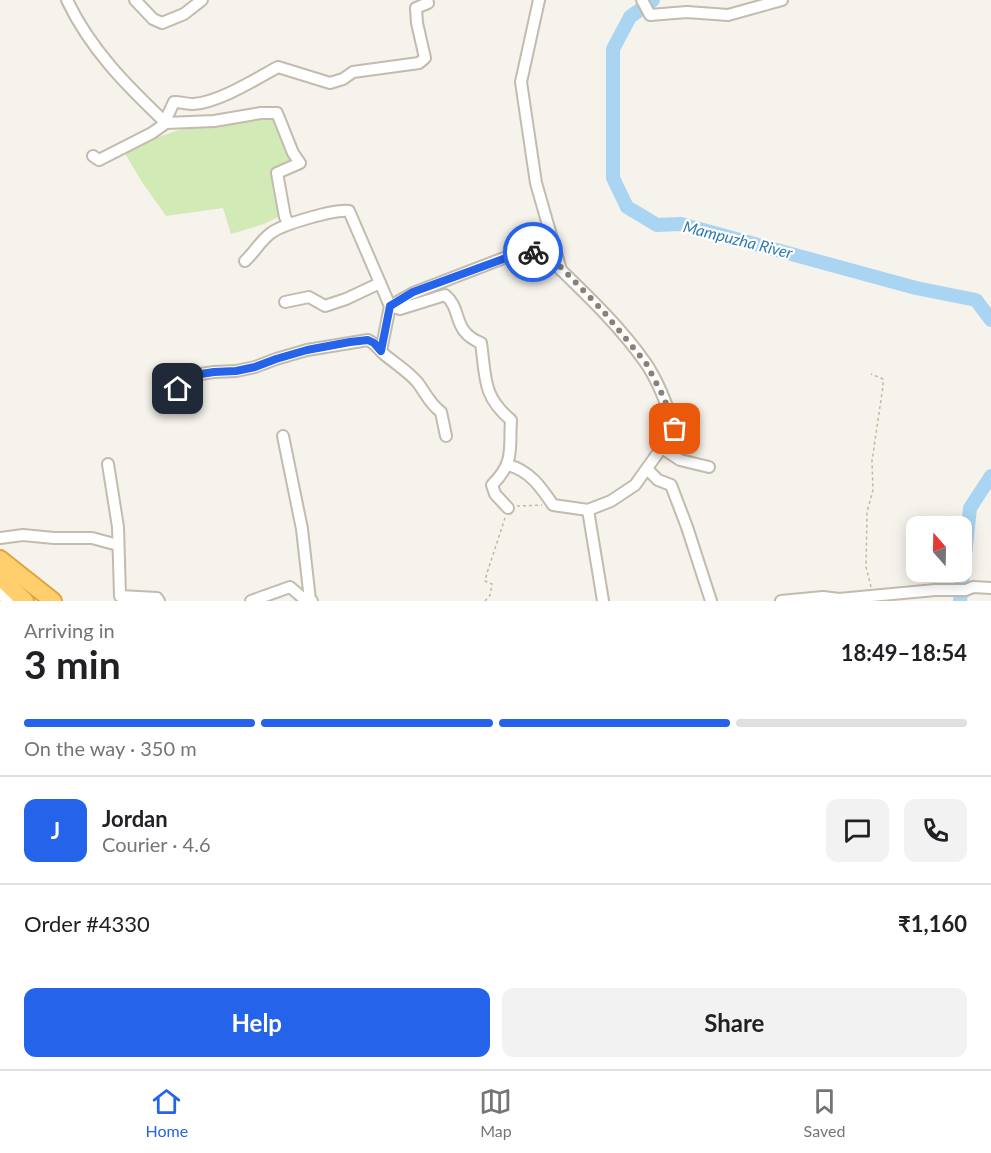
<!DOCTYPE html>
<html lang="en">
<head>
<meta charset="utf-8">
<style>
  :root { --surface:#fff; --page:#f2f2f2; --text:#202124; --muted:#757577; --line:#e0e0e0; --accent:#2563eb }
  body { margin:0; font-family:Lato,sans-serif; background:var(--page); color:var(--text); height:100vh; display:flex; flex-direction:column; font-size:22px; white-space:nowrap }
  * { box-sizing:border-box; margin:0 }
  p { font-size:20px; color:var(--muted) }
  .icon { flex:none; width:33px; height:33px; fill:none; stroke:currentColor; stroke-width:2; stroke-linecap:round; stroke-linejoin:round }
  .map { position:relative; height:601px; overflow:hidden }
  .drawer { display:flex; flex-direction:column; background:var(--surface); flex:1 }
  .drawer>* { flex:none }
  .needle { width:39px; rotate:340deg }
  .tools { position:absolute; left:906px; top:516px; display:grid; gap:12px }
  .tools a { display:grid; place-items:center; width:66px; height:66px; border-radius:12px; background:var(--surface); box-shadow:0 3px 15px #0003; font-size:30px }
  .pin { position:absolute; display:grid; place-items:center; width:51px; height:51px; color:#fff; margin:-26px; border-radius:12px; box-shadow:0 3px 9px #0006 }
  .courier { position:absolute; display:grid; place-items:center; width:60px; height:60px; margin:-30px; border:4px solid #2563eb; border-radius:50%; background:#fff; color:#222; box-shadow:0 2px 8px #0007 }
  .overview em { font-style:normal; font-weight:700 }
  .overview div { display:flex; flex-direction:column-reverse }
  .overview { display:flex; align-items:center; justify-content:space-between; height:102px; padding:0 24px }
  h1 { font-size:39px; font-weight:700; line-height:45px }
  .bar { display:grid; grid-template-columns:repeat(4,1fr); gap:9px 6px; align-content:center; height:72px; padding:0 24px }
  .bar i { height:8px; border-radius:4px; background:var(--line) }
  .bar .selected { background:var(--accent) }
  .bar p { grid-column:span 4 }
  .line { display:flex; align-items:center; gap:15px; padding:0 24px; border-top:2px solid var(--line) }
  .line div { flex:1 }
  .round { display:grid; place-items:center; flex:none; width:63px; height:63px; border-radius:12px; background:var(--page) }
  .button { display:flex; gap:12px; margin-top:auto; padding:12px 24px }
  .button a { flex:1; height:69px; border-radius:12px; background:var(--accent); color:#fff; font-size:24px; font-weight:700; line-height:69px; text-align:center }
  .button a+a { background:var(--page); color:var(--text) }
  .dock { display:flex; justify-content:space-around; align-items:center; height:84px; border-top:2px solid var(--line); background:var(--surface); font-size:16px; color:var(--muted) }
  .dock a { display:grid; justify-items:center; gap:3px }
  .dock .selected { color:var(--accent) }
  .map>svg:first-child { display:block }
  .pitch { fill:#d2eab5 }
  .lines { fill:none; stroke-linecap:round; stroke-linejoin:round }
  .river { stroke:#a9d4f2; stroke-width:14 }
  .minor-casing { stroke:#c2bbae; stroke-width:14 }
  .highway-casing { stroke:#e0a43c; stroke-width:20 }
  .path { stroke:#c4b79f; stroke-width:1.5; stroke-dasharray:3 3; stroke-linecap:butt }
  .minor { stroke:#fff; stroke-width:10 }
  .highway { stroke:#ffcf6e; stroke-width:16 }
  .done { stroke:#878178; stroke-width:6; stroke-dasharray:0 10.8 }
  .route { stroke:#2563eb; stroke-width:8 }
  .labels { text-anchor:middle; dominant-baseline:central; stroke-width:4.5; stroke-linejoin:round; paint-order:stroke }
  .water-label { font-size:16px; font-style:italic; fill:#2e7ab2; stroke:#fff }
</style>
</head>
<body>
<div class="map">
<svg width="991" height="601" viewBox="0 0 991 601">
  <rect width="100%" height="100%" fill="#f6f3ec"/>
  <!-- pitch -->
  <path class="pitch" d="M275,116L296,161L271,170L280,216L264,224L231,234L223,208L166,216L142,182L124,152C148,141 173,130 200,125C225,121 250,121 275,116Z"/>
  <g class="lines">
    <!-- river -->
    <g class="river">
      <polyline points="653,0 630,17 613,49 613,178 627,207 657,225 681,224 916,288 976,300 991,320"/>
      <polyline points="960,601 970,508 991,476"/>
    </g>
    <!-- minor casing -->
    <g class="minor-casing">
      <g id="minor">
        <path d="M67,0C90,49 127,86 166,123L152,133L99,160L93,156"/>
        <polyline points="135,0 153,19 162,23 184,14 202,0"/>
        <polyline points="642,0 650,15 687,12 728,15 782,0"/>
        <path d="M166,119L174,102C181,102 187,104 193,104C218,103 256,79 278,67L330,83L343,79L353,72L419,63L425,58L417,23L416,8L428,3L427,0"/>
        <polyline points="166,123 214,121 261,113 277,113 293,153 300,163 277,173 285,217 289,224"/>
        <path d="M245,261C254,253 261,240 271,233C283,224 335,209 349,211L390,306L381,351"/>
        <polyline points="285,302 309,297 325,306 346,299 380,283"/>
        <polyline points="390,306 413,293 517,253 538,252 556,262 561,270 536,183 521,82 539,0"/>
        <path d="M390,306L400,309L445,295C463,309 451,331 481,343C486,377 482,396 511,420C509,450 515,462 492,485L495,494L508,508"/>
        <path d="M178,389L194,375L214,372L236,371L255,367L276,359L307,350L368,340C376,344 379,350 385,355C396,364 409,372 418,383C426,394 430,404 441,412L446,436"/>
        <polyline points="283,436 302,529 310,600"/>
        <polyline points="662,448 680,460 709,467"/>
        <polyline points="108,464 118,527 120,596 157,598 159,601"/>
        <path d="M508,465C529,470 541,487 553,505L588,510L611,501L635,485L675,429C667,406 659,382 645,362C621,328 591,299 561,270"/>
        <polyline points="647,469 658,480 671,485 687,527 711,601"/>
        <polyline points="588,510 603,601"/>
        <polyline points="0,538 23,535 54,538 92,538 118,545"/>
        <polyline points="0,593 8,601"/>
        <polyline points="251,601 290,587 303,598 312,601"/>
        <polyline points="781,601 823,597"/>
        <polyline points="821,601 823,597 839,599 935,590 966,590 973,587 991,588"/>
      </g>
    </g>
    <!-- highway casing -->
    <g class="highway-casing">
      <g id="highway">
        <polyline points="0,559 53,601"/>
        <polyline points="0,577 25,601"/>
      </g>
    </g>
    <!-- path -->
    <g class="path">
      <polyline points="517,506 542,505"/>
      <polyline points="871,587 866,567 867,512 873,490 872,461 883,386 883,379 871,374"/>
      <polyline points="485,601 490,595 492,584 485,581 487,573 505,518"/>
    </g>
    <!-- minor -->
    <use href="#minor" class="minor"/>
    <!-- highway -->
    <use href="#highway" class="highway"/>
  </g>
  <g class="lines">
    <!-- done -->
    <polyline class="done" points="533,252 538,252 556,262 603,311 646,363 664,398 675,429"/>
    <!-- route -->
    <polyline class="route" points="178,389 194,375 214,372 236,371 255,367 276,359 307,350 350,342 368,340 374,343 381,351 390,306 413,292 517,254 533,252"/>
  </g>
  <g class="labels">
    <!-- water labels -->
    <g class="water-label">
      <text transform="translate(738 239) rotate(14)">Mampuzha River</text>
    </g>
  </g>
</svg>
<div class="tools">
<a><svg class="needle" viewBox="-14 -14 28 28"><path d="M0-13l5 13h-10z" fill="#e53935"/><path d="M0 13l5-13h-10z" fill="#757577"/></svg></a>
</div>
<div class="pin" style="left:675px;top:429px;background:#ea580c"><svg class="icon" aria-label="bag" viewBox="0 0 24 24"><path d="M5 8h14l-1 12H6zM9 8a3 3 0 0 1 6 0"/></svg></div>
<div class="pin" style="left:178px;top:389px;background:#1f2937"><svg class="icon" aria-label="home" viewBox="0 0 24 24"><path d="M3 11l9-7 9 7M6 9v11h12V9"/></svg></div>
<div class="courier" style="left:533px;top:252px"><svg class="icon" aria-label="bike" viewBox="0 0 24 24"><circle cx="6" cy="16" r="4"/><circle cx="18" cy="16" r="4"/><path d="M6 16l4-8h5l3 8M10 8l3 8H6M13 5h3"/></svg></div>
</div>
<section class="drawer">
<div class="overview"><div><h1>3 min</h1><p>Arriving in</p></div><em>18:49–18:54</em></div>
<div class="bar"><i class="selected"></i><i class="selected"></i><i class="selected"></i><i></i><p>On the way · 350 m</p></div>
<div class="line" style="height:108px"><b class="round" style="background:var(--accent);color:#fff">J</b><div><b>Jordan</b><p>Courier · 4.6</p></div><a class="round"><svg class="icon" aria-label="chat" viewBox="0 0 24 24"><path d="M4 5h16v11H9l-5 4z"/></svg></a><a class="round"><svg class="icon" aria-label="phone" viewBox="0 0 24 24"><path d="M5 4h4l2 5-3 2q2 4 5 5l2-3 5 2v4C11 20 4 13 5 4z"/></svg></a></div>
<div class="line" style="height:78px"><div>Order #4330</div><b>₹1,160</b></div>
<div class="button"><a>Help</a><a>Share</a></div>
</section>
<nav class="dock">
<a class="selected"><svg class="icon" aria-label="home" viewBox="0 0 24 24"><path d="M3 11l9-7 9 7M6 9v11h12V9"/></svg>Home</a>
<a><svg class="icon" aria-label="map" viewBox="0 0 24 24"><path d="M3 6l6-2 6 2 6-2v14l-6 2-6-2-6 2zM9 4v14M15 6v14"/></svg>Map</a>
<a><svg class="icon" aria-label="saved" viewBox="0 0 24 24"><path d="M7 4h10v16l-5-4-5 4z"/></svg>Saved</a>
</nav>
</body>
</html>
